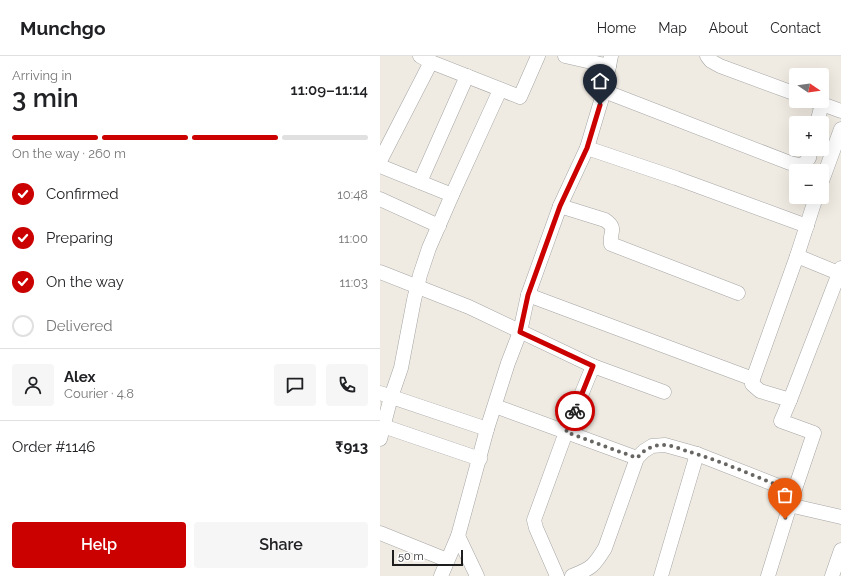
<!DOCTYPE html>
<html lang="en">
<head>
<meta charset="utf-8">
<style>
  :root { --surface:#fff; --page:#f6f6f6; --text:#202124; --muted:#757577; --line:#e0e0e0; --accent:#cb0100 }
  body { margin:0; font-family:Raleway,sans-serif; background:var(--page); color:var(--text); height:100vh; display:flex; flex-direction:column; font-size:15px; white-space:nowrap }
  * { box-sizing:border-box; margin:0 }
  p { font-size:13px; color:var(--muted) }
  .icon { flex:none; width:22px; height:22px; fill:none; stroke:currentColor; stroke-width:2; stroke-linecap:round; stroke-linejoin:round }
  .map { position:relative; flex:1; overflow:hidden }
  .drawer { display:flex; flex-direction:column; background:var(--surface); width:380px }
  .drawer>* { flex:none }
  .needle { width:26px; rotate:103deg }
  .controls { position:absolute; left:409px; top:12px; display:grid; gap:8px }
  .controls a { display:grid; place-items:center; width:40px; height:40px; border-radius:4px; background:var(--surface); box-shadow:0 4px 16px #0002; font-size:20px }
  .scale { position:absolute; left:12px; bottom:10px; width:71px; box-sizing:border-box; padding-left:4px; border:2px solid #1e1e1e; border-top:0; font-size:11px; line-height:14px; white-space:nowrap; color:#1e1e1e; -webkit-text-stroke:3px #fff; paint-order:stroke }
  .pin { position:absolute; display:grid; place-items:center; width:34px; height:34px; color:#fff; margin:-41px -17px; border-radius:50% 50% 50% 0; rotate:-45deg; box-shadow:0 0 4px #0007 }
  .pin .icon { rotate:45deg }
  .courier { position:absolute; display:grid; place-items:center; width:40px; height:40px; margin:-20px; border:3px solid #cb0100; border-radius:50%; background:#fff; color:#222; box-shadow:0 1px 5px #0007 }
  .overview em { font-style:normal; font-weight:600 }
  .overview div { display:flex; flex-direction:column-reverse }
  .overview { display:flex; align-items:center; justify-content:space-between; height:68px; padding:0 12px }
  h1 { font-size:26px; font-weight:600; line-height:30px }
  .bar { display:grid; grid-template-columns:repeat(4,1fr); gap:6px 4px; align-content:center; height:48px; padding:0 12px }
  .bar i { height:5px; border-radius:3px; background:var(--line) }
  .bar .current { background:var(--accent) }
  .bar p { grid-column:span 4 }
  .line { display:flex; align-items:center; gap:10px; padding:0 12px; border-top:1px solid var(--line) }
  .line div { flex:1 }
  .round { display:grid; place-items:center; flex:none; width:42px; height:42px; border-radius:4px; background:var(--page) }
  ol { padding:0 12px; list-style:none }
  li { display:flex; align-items:center; gap:12px; height:44px }
  li p { margin-inline-start:auto }
  li .icon { padding:4px; border-radius:50%; background:var(--accent); color:#fff; stroke-width:4 }
  li:last-child { color:var(--muted) }
  li i { width:22px; height:22px; border:2px solid var(--line); border-radius:50% }
  .action { display:flex; gap:8px; margin-top:auto; padding:8px 12px }
  .action a { flex:1; height:46px; border-radius:4px; background:var(--accent); color:#fff; font-size:16px; font-weight:600; line-height:46px; text-align:center }
  .action a+a { background:var(--page); color:var(--text) }
  header { display:flex; align-items:center; gap:24px; box-sizing:border-box; height:56px; padding:0 20px; background:var(--surface); border-bottom:1px solid var(--line) }
  header strong { font-size:19px }
  nav { display:flex; gap:22px; margin-inline-start:auto; font-size:14px }
  main { display:flex; flex:1; min-height:0 }
  .map>svg:first-child { display:block }
  .lines { fill:none; stroke-linecap:round; stroke-linejoin:round }
  .minor-casing { stroke:#a5a5a5; stroke-width:15 }
  .minor { stroke:#fff; stroke-width:14 }
  .done { stroke:#686663; stroke-width:4; stroke-dasharray:0 7.2 }
  .route { stroke:#cb0100; stroke-width:5 }
</style>
</head>
<body>
<header>
<strong>Munchgo</strong>
<nav><a>Home</a><a>Map</a><a>About</a><a>Contact</a></nav>
</header>
<main>
<section class="drawer">
<div class="overview"><div><h1>3 min</h1><p>Arriving in</p></div><em>11:09–11:14</em></div>
<div class="bar"><i class="current"></i><i class="current"></i><i class="current"></i><i></i><p>On the way · 260 m</p></div>
<ol>
<li><svg class="icon" aria-label="check" viewBox="0 0 24 24"><path d="M5 12l5 5 9-10"/></svg>Confirmed<p>10:48</p></li>
<li><svg class="icon" aria-label="check" viewBox="0 0 24 24"><path d="M5 12l5 5 9-10"/></svg>Preparing<p>11:00</p></li>
<li><svg class="icon" aria-label="check" viewBox="0 0 24 24"><path d="M5 12l5 5 9-10"/></svg>On the way<p>11:03</p></li>
<li><i></i>Delivered</li>
</ol>
<div class="line" style="height:72px"><a class="round"><svg class="icon" aria-label="person" viewBox="0 0 24 24"><circle cx="12" cy="8" r="4"/><path d="M4 21q1-7 8-7t8 7"/></svg></a><div><b>Alex</b><p>Courier · 4.8</p></div><a class="round"><svg class="icon" aria-label="chat" viewBox="0 0 24 24"><path d="M4 5h16v11H9l-5 4z"/></svg></a><a class="round"><svg class="icon" aria-label="phone" viewBox="0 0 24 24"><path d="M5 4h4l2 5-3 2q2 4 5 5l2-3 5 2v4C11 20 4 13 5 4z"/></svg></a></div>
<div class="line" style="height:52px"><div>Order #1146</div><b>₹913</b></div>
<div class="action"><a>Help</a><a>Share</a></div>
</section>
<div class="map">
<svg width="461" height="520" viewBox="0 0 461 520">
  <rect width="100%" height="100%" fill="#f0ebe2"/>
  <g class="lines">
    <!-- minor casing -->
    <g class="minor-casing">
      <g id="minor">
        <polyline points="40,0 51,6 140,41 158,0"/>
        <polyline points="185,0 229,10"/>
        <polyline points="327,0 331,5 340,10 416,38"/>
        <polyline points="224,35 410,107 419,109 424,108 429,102 431,93"/>
        <polyline points="434,45 461,55"/>
        <polyline points="437,67 442,48"/>
        <polyline points="207,92 296,122 427,170"/>
        <polyline points="0,105 51,6"/>
        <polyline points="0,110 72,139"/>
        <polyline points="442,125 461,73"/>
        <polyline points="40,126 87,20"/>
        <polyline points="436,141 417,200 461,218"/>
        <polyline points="0,143 59,170"/>
        <path d="M180,150L225,164C238,173 229,176 231,188L358,237"/>
        <polyline points="0,216 89,251 213,310 284,336"/>
        <polyline points="148,239 373,323"/>
        <polyline points="0,337 107,373"/>
        <polyline points="410,344 461,212"/>
        <polyline points="115,350 257,402"/>
        <polyline points="3,370 100,403"/>
        <polyline points="0,383 11,341 21,312 34,244 40,219 49,192 72,139 120,34"/>
        <polyline points="414,436 434,377 401,365 410,344 380,335 372,328 373,323 417,200"/>
        <polyline points="409,449 461,461"/>
        <polyline points="0,477 67,504"/>
        <polyline points="78,480 97,520"/>
        <polyline points="61,520 78,480 107,373 128,307 140,276 148,239 180,150 207,92 224,35 231,0"/>
        <polyline points="177,520 156,472 154,464 186,376 213,310"/>
        <path d="M192,520C212,512 214,510 225,492L257,402L264,395L272,390L285,389L317,398L414,436L388,520"/>
        <polyline points="281,520 317,398"/>
        <polyline points="452,520 461,494"/>
      </g>
    </g>
    <!-- minor -->
    <use href="#minor" class="minor"/>
  </g>
  <g class="lines">
    <!-- done -->
    <path class="done" d="M195,355L186,376L257,402C265,393 272,389 284,389C292,389 300,393 307,395C344,406 379,422 414,436L405,463"/>
    <!-- route -->
    <polyline class="route" points="195,355 213,310 140,276 148,239 180,150 207,92 220,49"/>
  </g>
</svg>
<div class="controls">
<a><svg class="needle" viewBox="-14 -14 28 28"><path d="M0-13l5 13h-10z" fill="#e53935"/><path d="M0 13l5-13h-10z" fill="#757577"/></svg></a>
<a>+</a>
<a>−</a>
</div>
<div class="scale">50 m</div>
<div class="pin" style="left:405px;top:463px;background:#ea580c"><svg class="icon" aria-label="bag" viewBox="0 0 24 24"><path d="M5 8h14l-1 12H6zM9 8a3 3 0 0 1 6 0"/></svg></div>
<div class="pin" style="left:220px;top:49px;background:#1f2937"><svg class="icon" aria-label="home" viewBox="0 0 24 24"><path d="M3 11l9-7 9 7M6 9v11h12V9"/></svg></div>
<div class="courier" style="left:195px;top:355px"><svg class="icon" aria-label="bike" viewBox="0 0 24 24"><circle cx="6" cy="16" r="4"/><circle cx="18" cy="16" r="4"/><path d="M6 16l4-8h5l3 8M10 8l3 8H6M13 5h3"/></svg></div>
</div>
</main>
</body>
</html>
